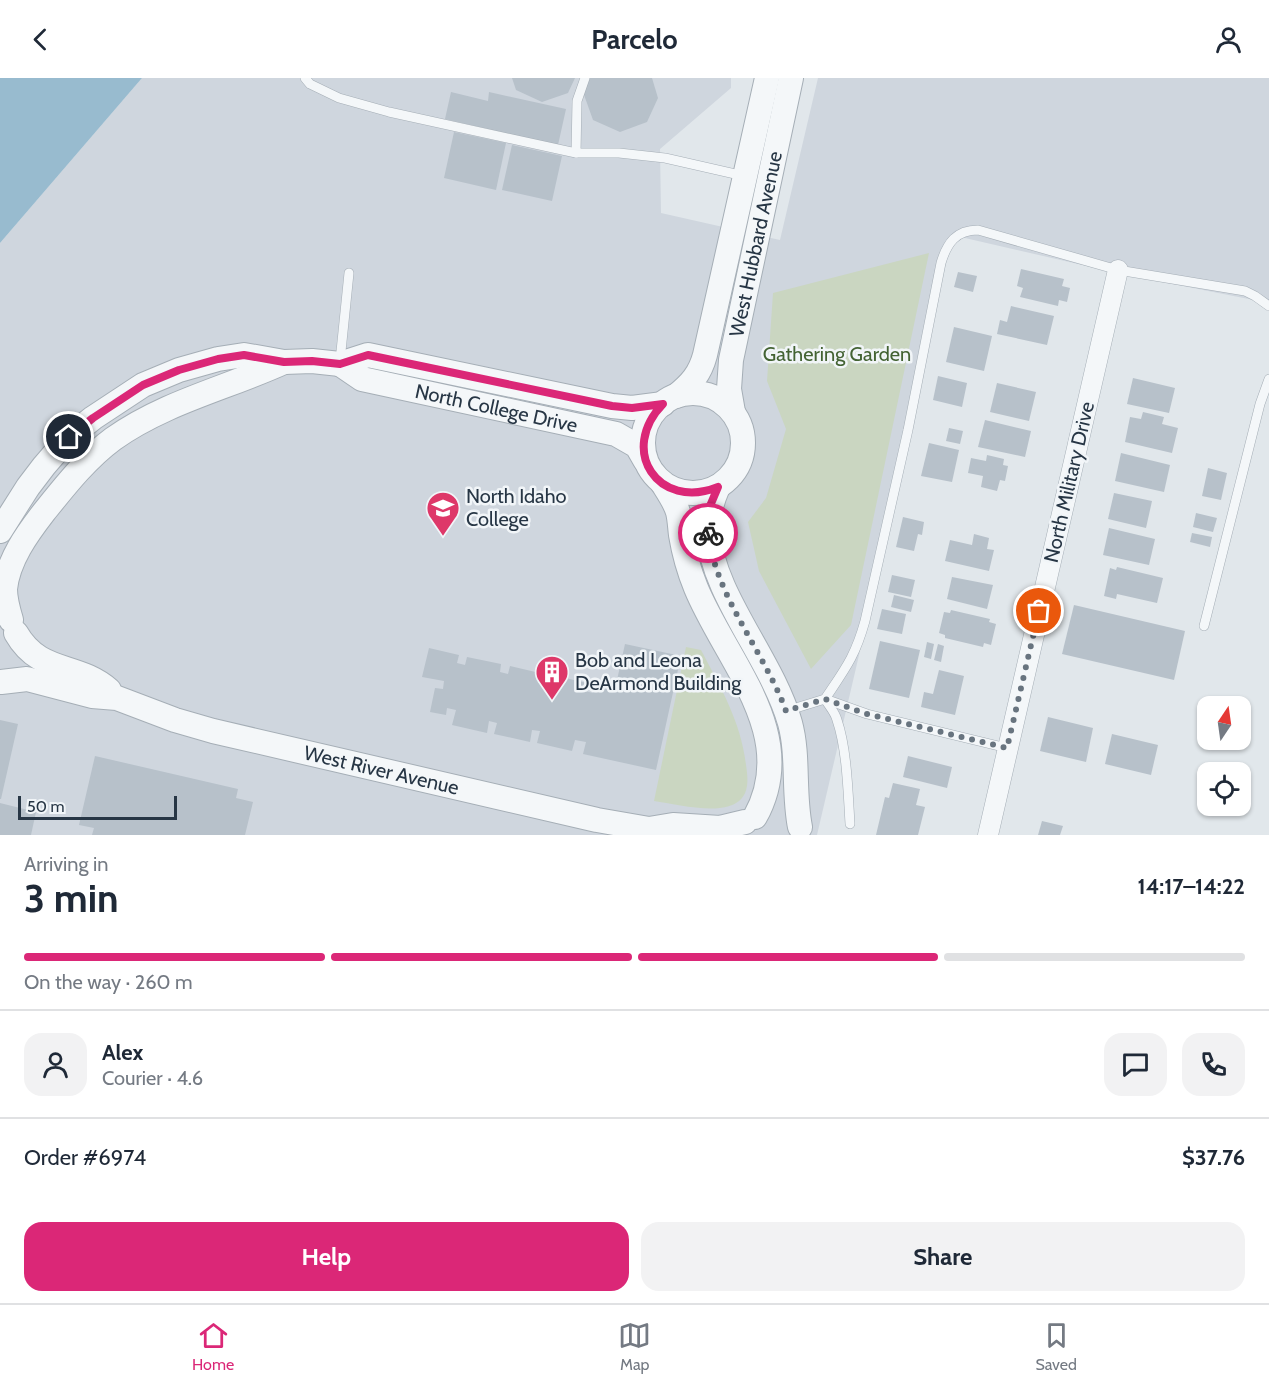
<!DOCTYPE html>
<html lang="en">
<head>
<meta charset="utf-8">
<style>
  :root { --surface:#fff; --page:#f2f2f3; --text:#1f2937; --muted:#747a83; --line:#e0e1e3; --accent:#db2777 }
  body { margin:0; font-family:Cabin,sans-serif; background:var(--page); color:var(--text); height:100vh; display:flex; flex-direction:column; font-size:22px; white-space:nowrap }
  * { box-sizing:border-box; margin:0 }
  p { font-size:20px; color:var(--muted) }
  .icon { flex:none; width:33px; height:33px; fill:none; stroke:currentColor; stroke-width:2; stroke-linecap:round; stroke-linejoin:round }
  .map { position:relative; height:757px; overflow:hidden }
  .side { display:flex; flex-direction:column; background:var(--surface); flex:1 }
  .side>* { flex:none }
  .needle { width:39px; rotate:13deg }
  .tools { position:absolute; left:1197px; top:618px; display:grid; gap:12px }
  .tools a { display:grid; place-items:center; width:54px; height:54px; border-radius:12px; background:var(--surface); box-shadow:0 2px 4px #0004; font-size:30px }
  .scale { position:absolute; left:18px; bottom:15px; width:159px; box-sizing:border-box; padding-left:6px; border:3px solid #273645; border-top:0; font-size:16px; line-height:21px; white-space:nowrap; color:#273645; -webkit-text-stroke:4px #f1f5f8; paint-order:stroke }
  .pin { position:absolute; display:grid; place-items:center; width:51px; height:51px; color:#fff; margin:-26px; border:3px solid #fff; border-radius:50%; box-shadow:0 2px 6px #0007 }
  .courier { position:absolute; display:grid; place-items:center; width:60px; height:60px; margin:-30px; border:4px solid #db2777; border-radius:50%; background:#fff; color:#222; box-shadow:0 2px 8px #0007 }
  .headline em { font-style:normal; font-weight:700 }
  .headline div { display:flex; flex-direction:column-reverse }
  .headline { display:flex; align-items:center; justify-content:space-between; height:102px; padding:0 24px }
  h1 { font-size:39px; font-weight:700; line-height:45px }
  .bar { display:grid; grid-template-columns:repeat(4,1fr); gap:9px 6px; align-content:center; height:72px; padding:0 24px }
  .bar i { height:8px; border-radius:4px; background:var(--line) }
  .bar .current { background:var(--accent) }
  .bar p { grid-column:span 4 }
  .line { display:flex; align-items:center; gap:15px; padding:0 24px; border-top:2px solid var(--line) }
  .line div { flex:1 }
  .round { display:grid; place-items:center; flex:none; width:63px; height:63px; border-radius:18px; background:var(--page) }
  .action { display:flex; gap:12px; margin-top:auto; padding:12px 24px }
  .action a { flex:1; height:69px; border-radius:18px; background:var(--accent); color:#fff; font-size:24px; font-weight:700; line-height:69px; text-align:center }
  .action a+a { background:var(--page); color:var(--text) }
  header { display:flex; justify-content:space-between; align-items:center; height:78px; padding:0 24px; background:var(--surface); font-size:27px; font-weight:700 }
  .dock { display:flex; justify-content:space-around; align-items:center; height:84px; border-top:2px solid var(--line); background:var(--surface); font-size:16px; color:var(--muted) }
  .dock a { display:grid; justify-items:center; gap:3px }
  .dock .current { color:var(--accent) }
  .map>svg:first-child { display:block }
  .built { fill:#cfd6de }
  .green { fill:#cad6c1 }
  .water { fill:#98bbcf }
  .building { fill:#b7c1ca }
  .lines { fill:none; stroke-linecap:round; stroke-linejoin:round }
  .service-casing { stroke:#a5aeb6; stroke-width:10 }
  .minor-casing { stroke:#a5aeb6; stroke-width:21 }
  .tertiary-casing { stroke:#a5aeb6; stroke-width:26 }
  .service { stroke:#f4f7f9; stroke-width:9 }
  .minor { stroke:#f4f7f9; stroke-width:20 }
  .tertiary { stroke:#f4f7f9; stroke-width:24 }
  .done { stroke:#68747f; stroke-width:6; stroke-dasharray:0 10.8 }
  .route { stroke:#db2777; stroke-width:8 }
  .labels { text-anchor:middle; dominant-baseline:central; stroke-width:5; stroke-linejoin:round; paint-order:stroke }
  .street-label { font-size:20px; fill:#273645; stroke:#f1f5f8 }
  .park-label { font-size:20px; fill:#436333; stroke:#f1f5f8 }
  .poi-label { font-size:20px; fill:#273645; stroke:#f1f5f8; text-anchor:start }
</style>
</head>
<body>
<header><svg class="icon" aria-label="back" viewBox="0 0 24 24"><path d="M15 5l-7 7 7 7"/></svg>Parcelo<svg class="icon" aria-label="person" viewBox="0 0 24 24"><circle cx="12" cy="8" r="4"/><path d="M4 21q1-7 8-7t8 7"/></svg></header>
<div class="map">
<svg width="1269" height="757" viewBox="0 0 1269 757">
  <rect width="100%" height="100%" fill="#e1e7eb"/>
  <!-- built -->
  <polygon class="built" points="142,0 731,0 731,10 660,71 661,135 780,162 818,0 1269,0 1269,225 1117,195 952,157 863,560 817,757 0,757 0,165"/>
  <!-- green -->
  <g class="green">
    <polygon points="929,175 851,547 811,591 759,493 748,444 766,420 786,351 767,303 773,215"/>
    <path d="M686,569L701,572C721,610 741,644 746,687C748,700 750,717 736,725C717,737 676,726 654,723Z"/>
  </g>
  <!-- water -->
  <polygon class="water" points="0,0 142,0 0,165"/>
  <!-- building -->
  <g class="building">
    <polygon points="512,0 575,0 568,15 542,24 516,12"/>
    <polygon points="590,0 652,0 658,20 647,44 620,54 593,42 583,14"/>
    <polygon points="451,14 488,23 489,14 566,31 558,67 445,41"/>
    <polygon points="454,54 506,65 496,112 444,100"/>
    <polygon points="512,67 562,78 552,123 502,112"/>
    <polygon points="1021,191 1064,201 1062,208 1070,210 1067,224 1059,222 1058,228 1020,219 1023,210 1017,208"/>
    <polygon points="958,194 977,198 973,214 954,209"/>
    <polygon points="1011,228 1054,238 1047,267 997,256 1000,242 1007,244"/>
    <polygon points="954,249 992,258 984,293 946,284"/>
    <polygon points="938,298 967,305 962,329 933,322"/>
    <polygon points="1133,300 1175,310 1169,335 1127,326"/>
    <polygon points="997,305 1036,314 1029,343 990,334"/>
    <polygon points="1143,334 1164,339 1162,346 1178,350 1172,375 1125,364 1130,339 1141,341"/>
    <polygon points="985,342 1031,353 1025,379 978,369"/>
    <polygon points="949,350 963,353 960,366 946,363"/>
    <polygon points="929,365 959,372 952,404 921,398"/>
    <polygon points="1121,375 1170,387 1164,414 1115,403"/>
    <polygon points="987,377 1004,381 1003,387 1008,388 1005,403 1000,402 997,413 981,409 983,398 968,395 971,380 986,383"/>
    <polygon points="1208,390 1227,395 1221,422 1202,418"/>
    <polygon points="1114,415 1152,423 1146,450 1108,441"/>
    <polygon points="1196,435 1217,440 1213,454 1193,449"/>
    <polygon points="903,439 924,444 922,457 918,456 914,473 896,469"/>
    <polygon points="1109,450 1155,461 1149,487 1103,477"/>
    <polygon points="1192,455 1212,459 1210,469 1190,464"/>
    <polygon points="974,456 989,460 987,471 994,472 989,493 945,483 950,462 972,467"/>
    <polygon points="1117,489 1163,500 1157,525 1117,516 1116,521 1104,518 1110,490 1116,492"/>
    <polygon points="892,497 915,502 911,519 888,514"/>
    <polygon points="952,499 993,507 987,531 947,521"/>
    <polygon points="894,517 914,522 911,534 891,529"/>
    <polygon points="1074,527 1185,553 1174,602 1062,576"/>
    <polygon points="882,531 906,536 902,556 877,551"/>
    <polygon points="951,532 990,541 989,544 996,546 991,567 984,565 983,569 945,560 945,557 939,555 944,534 950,535"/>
    <polygon points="880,563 920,572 909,620 869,611"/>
    <polygon points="927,564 934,566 931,581 924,579"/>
    <polygon points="625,566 681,578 656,692 583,676 586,664 575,662 572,673 537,665 540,653 532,652 530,664 494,656 497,645 489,643 487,655 452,647 456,632 447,630 446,637 430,634 435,610 443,611 444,603 422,599 429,570 459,577 457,585 465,587 467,579 501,586 500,594 508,596 510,588 544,596 543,604 550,605 552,597 587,605 585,613 593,615 595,607 615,611"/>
    <polygon points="938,566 944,568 941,584 934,582"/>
    <polygon points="939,592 964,598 955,637 921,629 924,614 933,616"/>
    <polygon points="1048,639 1093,650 1086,684 1040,673"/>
    <polygon points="0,642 18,646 1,721 0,721"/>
    <polygon points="1112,656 1158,667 1151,697 1105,686"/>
    <polygon points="95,678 238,711 236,720 253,724 245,757 92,757 94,750 79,747"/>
    <polygon points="908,678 952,689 947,710 903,699"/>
    <polygon points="893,705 920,711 916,727 925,729 918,757 876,757 885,719 889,720"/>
    <polygon points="0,725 36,734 31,757 0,757"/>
    <polygon points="1042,743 1063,748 1060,757 1038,757"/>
  </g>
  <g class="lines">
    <!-- service casing -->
    <g class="service-casing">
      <g id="service">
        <polyline points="305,0 310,6 339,20 389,34 576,75 619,75 665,80 744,98"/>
        <polyline points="576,75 577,23 585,0"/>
        <polyline points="340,283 349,195"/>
        <polyline points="1204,548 1260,326 1269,301"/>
        <path d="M825,621C845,591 855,579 865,543L908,352L941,185C947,165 956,152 978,152L1118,192L1245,213L1255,218L1269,228"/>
        <path d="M825,621C829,628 835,634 837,642C847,671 848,714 850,746"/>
        <polyline points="786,633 825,621 867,636 1007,670"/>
      </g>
    </g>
    <!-- minor casing -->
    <g class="minor-casing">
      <polyline id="minor" points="988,757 1118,192"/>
    </g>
    <!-- tertiary casing -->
    <g class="tertiary-casing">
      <g id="tertiary">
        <path id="s1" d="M340,286L362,301L616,356L637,368L645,382"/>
        <circle cx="693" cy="365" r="50"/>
        <path d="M676,318C691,306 700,296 705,277L767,0"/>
        <path id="s2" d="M733,334L729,311L731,282L791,0"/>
        <path d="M663,406C668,414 675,424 678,434C680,442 680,450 681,457C684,475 689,493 696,510C726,583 801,657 755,739"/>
        <path d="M718,409C712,423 707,437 708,453C712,517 772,581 790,645C799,678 793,714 800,749"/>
        <polyline points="0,453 28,409 44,388 69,359 93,340 143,307 179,292 218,281 244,277 284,284 312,283 340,286 368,277 612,328 632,330 663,326"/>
        <path d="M11,542C8,532 5,521 5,511C8,482 27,456 44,434C65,408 86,381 113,361C165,324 227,310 284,284"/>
        <path d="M16,555C40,597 77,584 109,612"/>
        <path id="s3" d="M1,604L27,601L92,618L117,620L175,642L213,653L597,742L649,751L673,747L720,750L745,744"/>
      </g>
    </g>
    <!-- service -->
    <use href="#service" class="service"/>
    <!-- minor -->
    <use href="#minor" class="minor"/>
    <!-- tertiary -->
    <use href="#tertiary" class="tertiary"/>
  </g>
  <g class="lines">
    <!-- done -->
    <path class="done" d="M708,455C716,520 764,573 786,633L825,621L867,636L1007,670L1039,533"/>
    <!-- route -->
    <path class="route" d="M69,359L93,340L143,307L179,292L218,281L244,277L284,284L312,283L340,286L368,277L612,328L632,330L663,326C618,372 658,433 718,409L710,428L708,455"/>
  </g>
  <!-- icons -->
  <defs>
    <g id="university-pin" transform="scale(1.725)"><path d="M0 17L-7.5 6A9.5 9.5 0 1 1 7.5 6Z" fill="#de3869" stroke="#f1f5f8"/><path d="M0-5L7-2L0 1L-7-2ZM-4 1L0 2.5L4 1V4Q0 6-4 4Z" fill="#fff"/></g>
    <g id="building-pin" transform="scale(1.725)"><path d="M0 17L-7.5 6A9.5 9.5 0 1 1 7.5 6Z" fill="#de3869" stroke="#f1f5f8"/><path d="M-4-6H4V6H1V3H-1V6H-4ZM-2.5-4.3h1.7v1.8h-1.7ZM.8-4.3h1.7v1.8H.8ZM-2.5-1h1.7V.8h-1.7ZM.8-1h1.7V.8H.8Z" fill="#fff"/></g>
  </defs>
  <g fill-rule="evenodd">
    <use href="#university-pin" x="443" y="430"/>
    <use href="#building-pin" x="552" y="594"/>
  </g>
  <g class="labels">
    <!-- street labels -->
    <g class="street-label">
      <text stroke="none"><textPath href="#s2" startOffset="171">West Hubbard Avenue</textPath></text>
      <text stroke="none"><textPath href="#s1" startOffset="164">North College Drive</textPath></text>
      <text transform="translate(1069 404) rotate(-77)">North Military Drive</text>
      <text stroke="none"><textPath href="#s3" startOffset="393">West River Avenue</textPath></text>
    </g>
    <!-- park labels -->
    <g class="park-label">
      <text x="837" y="276">Gathering Garden</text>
    </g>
    <!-- poi labels -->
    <g class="poi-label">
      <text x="466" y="418">North Idaho<tspan x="466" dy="23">College</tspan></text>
      <text x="575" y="582">Bob and Leona<tspan x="575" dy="23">DeArmond Building</tspan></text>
    </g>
  </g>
</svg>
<div class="tools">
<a><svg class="needle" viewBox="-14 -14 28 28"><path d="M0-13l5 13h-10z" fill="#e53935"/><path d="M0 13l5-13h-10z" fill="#747a83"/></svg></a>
<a><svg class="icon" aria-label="locate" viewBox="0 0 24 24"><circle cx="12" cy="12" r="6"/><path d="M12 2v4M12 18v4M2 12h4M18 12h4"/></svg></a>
</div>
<div class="scale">50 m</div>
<div class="pin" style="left:1039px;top:533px;background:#ea580c"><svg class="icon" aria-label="bag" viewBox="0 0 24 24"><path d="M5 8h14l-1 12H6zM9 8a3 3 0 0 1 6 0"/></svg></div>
<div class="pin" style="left:69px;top:359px;background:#1f2937"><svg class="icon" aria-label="home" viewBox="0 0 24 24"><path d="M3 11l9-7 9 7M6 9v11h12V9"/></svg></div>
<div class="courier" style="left:708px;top:455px"><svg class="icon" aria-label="bike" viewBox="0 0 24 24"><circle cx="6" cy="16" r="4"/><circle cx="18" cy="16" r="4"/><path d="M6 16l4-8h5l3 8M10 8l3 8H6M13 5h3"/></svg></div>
</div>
<section class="side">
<div class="headline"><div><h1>3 min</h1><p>Arriving in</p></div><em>14:17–14:22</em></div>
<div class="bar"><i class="current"></i><i class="current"></i><i class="current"></i><i></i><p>On the way · 260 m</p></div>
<div class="line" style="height:108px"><a class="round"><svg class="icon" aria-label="person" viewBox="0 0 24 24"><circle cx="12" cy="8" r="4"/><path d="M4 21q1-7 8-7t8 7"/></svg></a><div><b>Alex</b><p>Courier · 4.6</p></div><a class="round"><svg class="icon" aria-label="chat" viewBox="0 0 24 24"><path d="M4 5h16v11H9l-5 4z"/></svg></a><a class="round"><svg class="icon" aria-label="phone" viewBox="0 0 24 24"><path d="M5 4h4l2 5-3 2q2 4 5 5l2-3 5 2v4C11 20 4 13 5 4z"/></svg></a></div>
<div class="line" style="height:78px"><div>Order #6974</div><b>$37.76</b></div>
<div class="action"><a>Help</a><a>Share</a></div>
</section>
<nav class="dock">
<a class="current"><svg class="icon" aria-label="home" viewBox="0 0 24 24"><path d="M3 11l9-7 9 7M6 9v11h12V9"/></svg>Home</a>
<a><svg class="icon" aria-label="map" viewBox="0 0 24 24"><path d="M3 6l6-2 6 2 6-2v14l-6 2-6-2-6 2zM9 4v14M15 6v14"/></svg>Map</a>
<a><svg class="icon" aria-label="saved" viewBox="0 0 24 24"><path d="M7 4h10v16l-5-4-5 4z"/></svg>Saved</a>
</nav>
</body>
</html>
